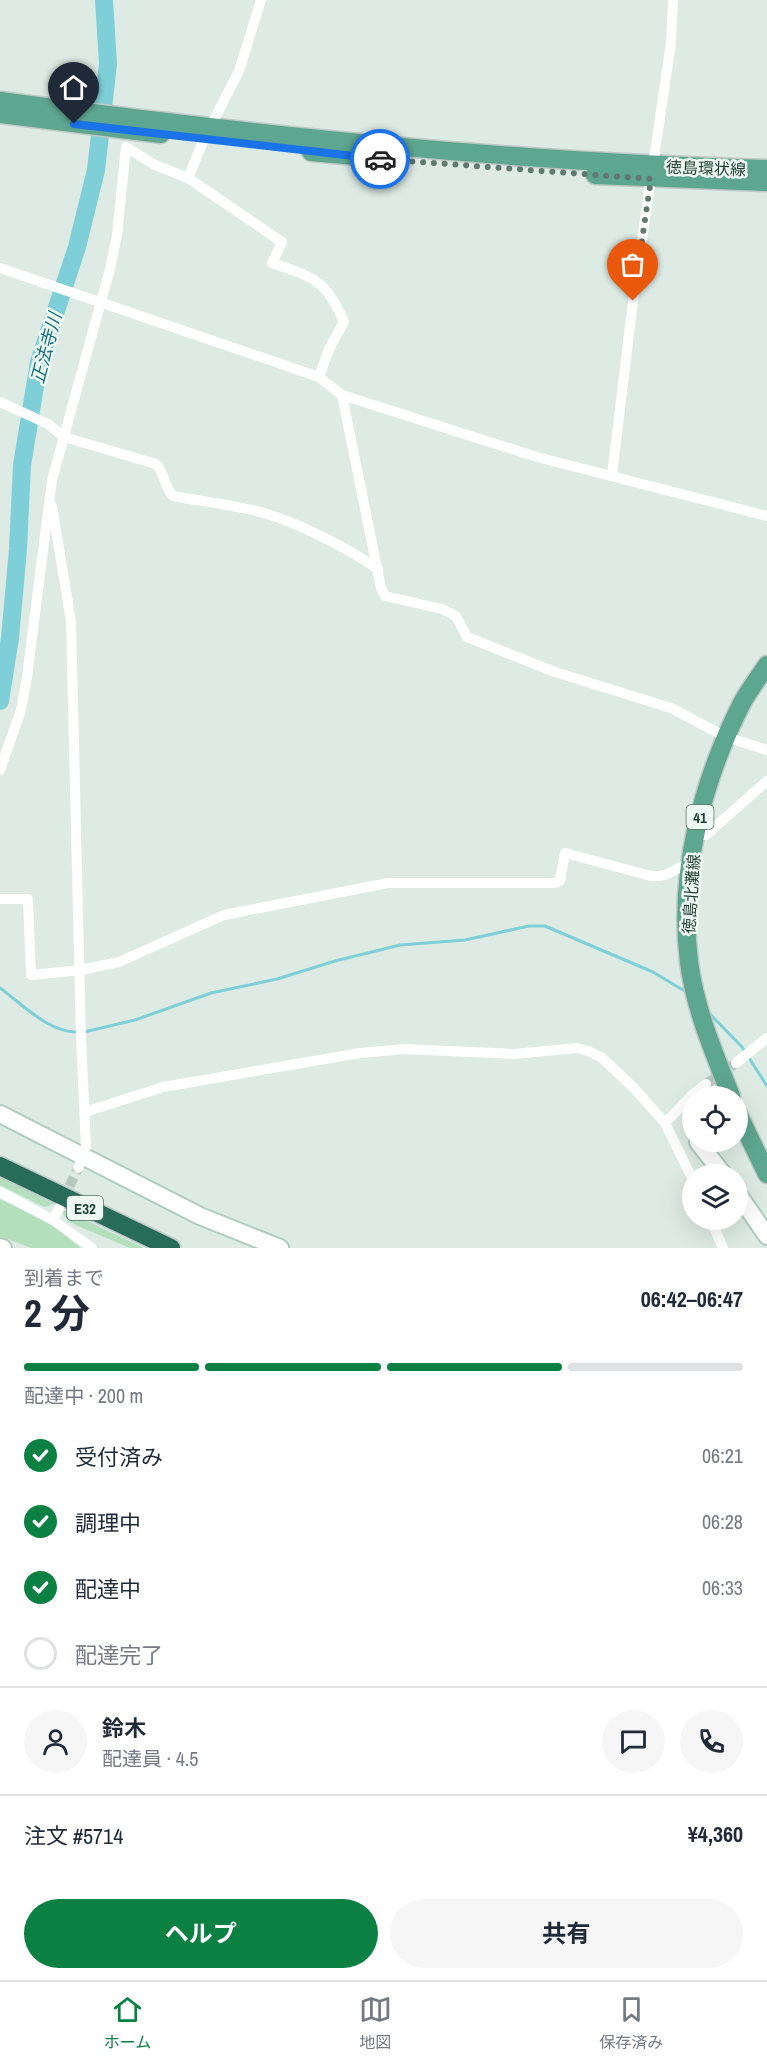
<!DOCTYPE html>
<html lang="ja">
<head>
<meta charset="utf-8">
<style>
  :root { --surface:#fff; --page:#f6f6f7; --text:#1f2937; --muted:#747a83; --line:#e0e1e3; --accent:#0b8043 }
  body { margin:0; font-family:"Archivo Narrow","Noto Sans JP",sans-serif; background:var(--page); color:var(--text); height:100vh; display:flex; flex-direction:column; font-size:22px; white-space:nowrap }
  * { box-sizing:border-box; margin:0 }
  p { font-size:20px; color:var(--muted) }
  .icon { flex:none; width:33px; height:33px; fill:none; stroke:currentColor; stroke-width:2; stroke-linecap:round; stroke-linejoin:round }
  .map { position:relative; height:1248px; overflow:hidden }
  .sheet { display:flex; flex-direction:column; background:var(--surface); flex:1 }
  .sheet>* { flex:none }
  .controls { position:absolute; left:682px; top:1086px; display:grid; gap:12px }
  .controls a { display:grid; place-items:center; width:66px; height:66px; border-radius:50%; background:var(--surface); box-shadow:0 6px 24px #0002; font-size:30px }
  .pin { position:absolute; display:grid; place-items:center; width:51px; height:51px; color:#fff; margin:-62px -26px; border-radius:50% 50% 50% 0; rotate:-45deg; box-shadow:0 0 6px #0007 }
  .pin .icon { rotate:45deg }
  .courier { position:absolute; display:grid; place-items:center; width:60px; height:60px; margin:-30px; border:4px solid #1a73e8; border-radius:50%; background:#fff; color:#222; box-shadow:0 2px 8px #0007 }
  .summary em { font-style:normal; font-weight:700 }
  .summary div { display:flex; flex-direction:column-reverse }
  .summary { display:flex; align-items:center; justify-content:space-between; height:102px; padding:0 24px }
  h1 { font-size:39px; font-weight:700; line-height:45px }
  .bar { display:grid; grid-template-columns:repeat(4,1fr); gap:9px 6px; align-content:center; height:72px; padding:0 24px }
  .bar i { height:8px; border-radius:4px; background:var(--line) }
  .bar .on { background:var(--accent) }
  .bar p { grid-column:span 4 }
  .line { display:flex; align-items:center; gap:15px; padding:0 24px; border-top:2px solid var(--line) }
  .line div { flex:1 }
  .round { display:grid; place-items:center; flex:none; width:63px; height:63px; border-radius:32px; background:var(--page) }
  ol { padding:0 24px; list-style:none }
  li { display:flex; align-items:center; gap:18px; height:66px }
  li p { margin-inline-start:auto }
  li .icon { padding:6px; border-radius:50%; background:var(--accent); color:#fff; stroke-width:4 }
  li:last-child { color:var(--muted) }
  li i { width:33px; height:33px; border:3px solid var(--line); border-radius:50% }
  .action { display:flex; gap:12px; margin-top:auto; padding:12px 24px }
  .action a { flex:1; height:69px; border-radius:36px; background:var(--accent); color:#fff; font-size:24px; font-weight:700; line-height:69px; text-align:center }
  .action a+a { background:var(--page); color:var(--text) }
  .tab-bar { display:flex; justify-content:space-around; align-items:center; height:84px; border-top:2px solid var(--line); background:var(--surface); font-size:16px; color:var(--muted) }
  .tab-bar a { display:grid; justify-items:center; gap:3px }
  .tab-bar .on { color:var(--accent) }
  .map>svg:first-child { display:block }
  .green { fill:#b3dfbc }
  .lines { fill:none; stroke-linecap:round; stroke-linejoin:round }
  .stream { stroke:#7ecfd7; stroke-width:3 }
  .river { stroke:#7ecfd7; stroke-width:18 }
  .street-tunnel { stroke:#b7c8c0; stroke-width:10; stroke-dasharray:10 5; stroke-linecap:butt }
  .secondary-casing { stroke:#afccc0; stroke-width:20 }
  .primary-casing { stroke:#c0c8c6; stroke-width:21 }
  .highway-casing { stroke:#c0c8c6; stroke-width:21 }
  .street { stroke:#fff; stroke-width:10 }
  .secondary { stroke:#fff; stroke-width:16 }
  .primary { stroke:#5da68f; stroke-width:18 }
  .highway { stroke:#266c59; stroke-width:18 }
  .done { stroke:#607970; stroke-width:6; stroke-dasharray:0 10.8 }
  .route { stroke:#1a73e8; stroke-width:8 }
  .labels { text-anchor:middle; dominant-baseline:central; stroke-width:5; stroke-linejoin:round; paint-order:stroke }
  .shield { fill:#eef8f2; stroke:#5c746c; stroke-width:1.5 }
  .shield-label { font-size:15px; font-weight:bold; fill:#1d3c32 }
  .street-label { font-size:16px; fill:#1d3c32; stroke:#eef8f2 }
  .water-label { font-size:18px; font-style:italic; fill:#11727e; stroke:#eef8f2 }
</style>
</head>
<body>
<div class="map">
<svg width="767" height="1248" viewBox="0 0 767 1248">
  <rect width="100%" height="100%" fill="#ddebe4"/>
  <!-- green -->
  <g class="green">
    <polygon points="0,1177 54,1204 44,1207 0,1185"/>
    <polygon points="0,1199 51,1224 81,1248 31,1248 0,1236"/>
    <polygon points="64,1210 144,1248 130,1248 78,1226 68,1221 63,1214"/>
  </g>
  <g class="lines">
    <!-- stream -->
    <g class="stream">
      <path d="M0,988C22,1004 49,1033 78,1032"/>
      <polyline points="708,1012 742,1047 767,1086"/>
      <polyline points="84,1032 135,1020 211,993 277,979 335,961 400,945 465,940 529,926 545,926 653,972 688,993"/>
    </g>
    <!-- river -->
    <polyline class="river" points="0,701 10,638 18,549 22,465 39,362 77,247 96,170 108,64 104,0"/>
    <!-- street-tunnel -->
    <g class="street-tunnel">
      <polyline points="706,1084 736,1063"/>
      <polyline points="63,1200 78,1168"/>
    </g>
    <!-- secondary casing -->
    <g class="secondary-casing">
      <g id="secondary">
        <polyline points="0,1114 200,1216 280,1248"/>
        <polyline points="698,1142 723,1174"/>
        <polyline points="738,1194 767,1236"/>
        <polyline points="0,1247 3,1248"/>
      </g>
    </g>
    <!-- primary casing -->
    <g class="primary-casing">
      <g id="primary">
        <path d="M0,101C255,135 510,162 767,169"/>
        <polyline points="0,114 161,134"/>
        <polyline points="311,152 388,159"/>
        <polyline points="595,175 767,182"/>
        <path d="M731,1096C714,1053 695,1009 689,962C678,874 702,781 742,703C749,690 759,677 767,665"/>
        <polyline points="738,1114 767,1174"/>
      </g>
    </g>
    <!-- highway casing -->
    <g class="highway-casing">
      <polyline id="highway" points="0,1166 171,1248"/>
    </g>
    <!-- street -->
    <g class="street">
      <polyline points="188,178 204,139 239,71 261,0"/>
      <polyline points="0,268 319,377 342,395 537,457 767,516"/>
      <polyline points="342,395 381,588 385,596 442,609 456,616 467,637 555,672 671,708 726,737 767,750"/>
      <path d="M0,402L48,424L64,437L156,464C165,473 164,487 173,496C199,501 226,504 252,510C292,519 344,546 378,569"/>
      <polyline points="612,475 633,301 671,43 673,0"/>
      <polyline points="52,506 71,621 81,1038 86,1147 78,1168"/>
      <path d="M0,770L21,710L27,677L52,480L110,269L117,235L126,147L155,165L188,178L282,242L272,263C314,278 325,278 344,322L329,349L319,377"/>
      <polyline points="695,835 706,835 767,781"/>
      <path d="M0,899H28L31,975L81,970L119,962L224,915L388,883H554L560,881L565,853L651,876C672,878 674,866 691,864"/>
      <polyline points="736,1063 767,1038"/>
      <polyline points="85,1112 163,1087 360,1053 405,1049 514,1054 577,1048 588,1051 601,1057 634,1088 665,1123 693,1094 706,1084"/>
      <polyline points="665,1123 693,1180"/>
      <polyline points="0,1192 53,1220 92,1248"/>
      <polyline points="53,1220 59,1208"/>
      <polyline points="711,1220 723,1248"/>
    </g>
    <!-- secondary -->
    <use href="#secondary" class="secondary"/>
    <!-- primary -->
    <use href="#primary" class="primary"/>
    <!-- highway -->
    <use href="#highway" class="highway"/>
  </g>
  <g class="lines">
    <!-- done -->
    <polyline class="done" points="380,159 651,179 633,301"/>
    <!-- route -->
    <polyline class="route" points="74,124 380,159"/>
  </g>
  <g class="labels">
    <!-- shield labels -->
    <g class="shield">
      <rect x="686.5" y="805" width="27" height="24" rx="4.5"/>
      <rect x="67" y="1196" width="36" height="24" rx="4.5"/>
    </g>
    <g class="shield-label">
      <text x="700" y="817">41</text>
      <text x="85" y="1208">E32</text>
    </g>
    <!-- street labels -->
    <g class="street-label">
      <text transform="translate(706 168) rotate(2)">徳島環状線</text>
      <text transform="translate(691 894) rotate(-86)">徳島北灘線</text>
    </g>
    <!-- water labels -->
    <g class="water-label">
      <text transform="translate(46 348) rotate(-75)">正法寺川</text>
    </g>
  </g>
</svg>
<div class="controls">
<a><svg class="icon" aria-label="locate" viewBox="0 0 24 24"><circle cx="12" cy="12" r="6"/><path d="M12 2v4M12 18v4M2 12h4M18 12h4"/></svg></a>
<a><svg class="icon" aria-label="layers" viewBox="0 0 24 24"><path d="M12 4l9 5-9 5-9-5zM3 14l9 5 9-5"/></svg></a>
</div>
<div class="pin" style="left:633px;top:301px;background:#ea580c"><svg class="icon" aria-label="bag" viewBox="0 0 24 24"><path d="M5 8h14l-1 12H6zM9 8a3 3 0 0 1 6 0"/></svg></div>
<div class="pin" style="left:74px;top:124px;background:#1f2937"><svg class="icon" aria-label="home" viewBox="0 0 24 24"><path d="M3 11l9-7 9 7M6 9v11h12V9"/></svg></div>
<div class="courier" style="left:380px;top:159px"><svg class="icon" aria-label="car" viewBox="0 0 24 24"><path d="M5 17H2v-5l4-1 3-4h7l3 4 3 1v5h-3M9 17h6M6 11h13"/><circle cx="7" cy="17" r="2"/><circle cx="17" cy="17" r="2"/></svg></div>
</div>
<section class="sheet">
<div class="summary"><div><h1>2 分</h1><p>到着まで</p></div><em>06:42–06:47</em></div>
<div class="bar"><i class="on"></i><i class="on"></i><i class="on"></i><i></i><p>配達中 · 200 m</p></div>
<ol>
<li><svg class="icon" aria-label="check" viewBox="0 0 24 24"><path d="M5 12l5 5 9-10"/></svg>受付済み<p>06:21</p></li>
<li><svg class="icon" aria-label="check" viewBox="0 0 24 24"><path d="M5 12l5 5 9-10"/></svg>調理中<p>06:28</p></li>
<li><svg class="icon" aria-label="check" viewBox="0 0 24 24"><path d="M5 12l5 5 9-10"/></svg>配達中<p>06:33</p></li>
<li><i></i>配達完了</li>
</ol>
<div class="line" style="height:108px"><a class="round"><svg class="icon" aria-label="person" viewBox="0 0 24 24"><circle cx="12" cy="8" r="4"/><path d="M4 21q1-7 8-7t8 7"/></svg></a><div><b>鈴木</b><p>配達員 · 4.5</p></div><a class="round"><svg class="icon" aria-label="chat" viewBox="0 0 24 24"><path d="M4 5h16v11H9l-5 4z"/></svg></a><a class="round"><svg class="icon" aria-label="phone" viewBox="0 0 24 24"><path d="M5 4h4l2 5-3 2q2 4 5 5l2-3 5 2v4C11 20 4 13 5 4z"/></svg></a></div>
<div class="line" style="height:78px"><div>注文 #5714</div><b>¥4,360</b></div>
<div class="action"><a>ヘルプ</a><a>共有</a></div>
</section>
<nav class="tab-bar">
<a class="on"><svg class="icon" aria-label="home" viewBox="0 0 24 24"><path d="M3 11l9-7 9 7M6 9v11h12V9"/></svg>ホーム</a>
<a><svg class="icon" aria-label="map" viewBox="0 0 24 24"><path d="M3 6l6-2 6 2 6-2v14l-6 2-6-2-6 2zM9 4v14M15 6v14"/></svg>地図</a>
<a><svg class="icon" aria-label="saved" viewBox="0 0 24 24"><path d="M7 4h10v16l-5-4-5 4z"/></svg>保存済み</a>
</nav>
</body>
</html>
